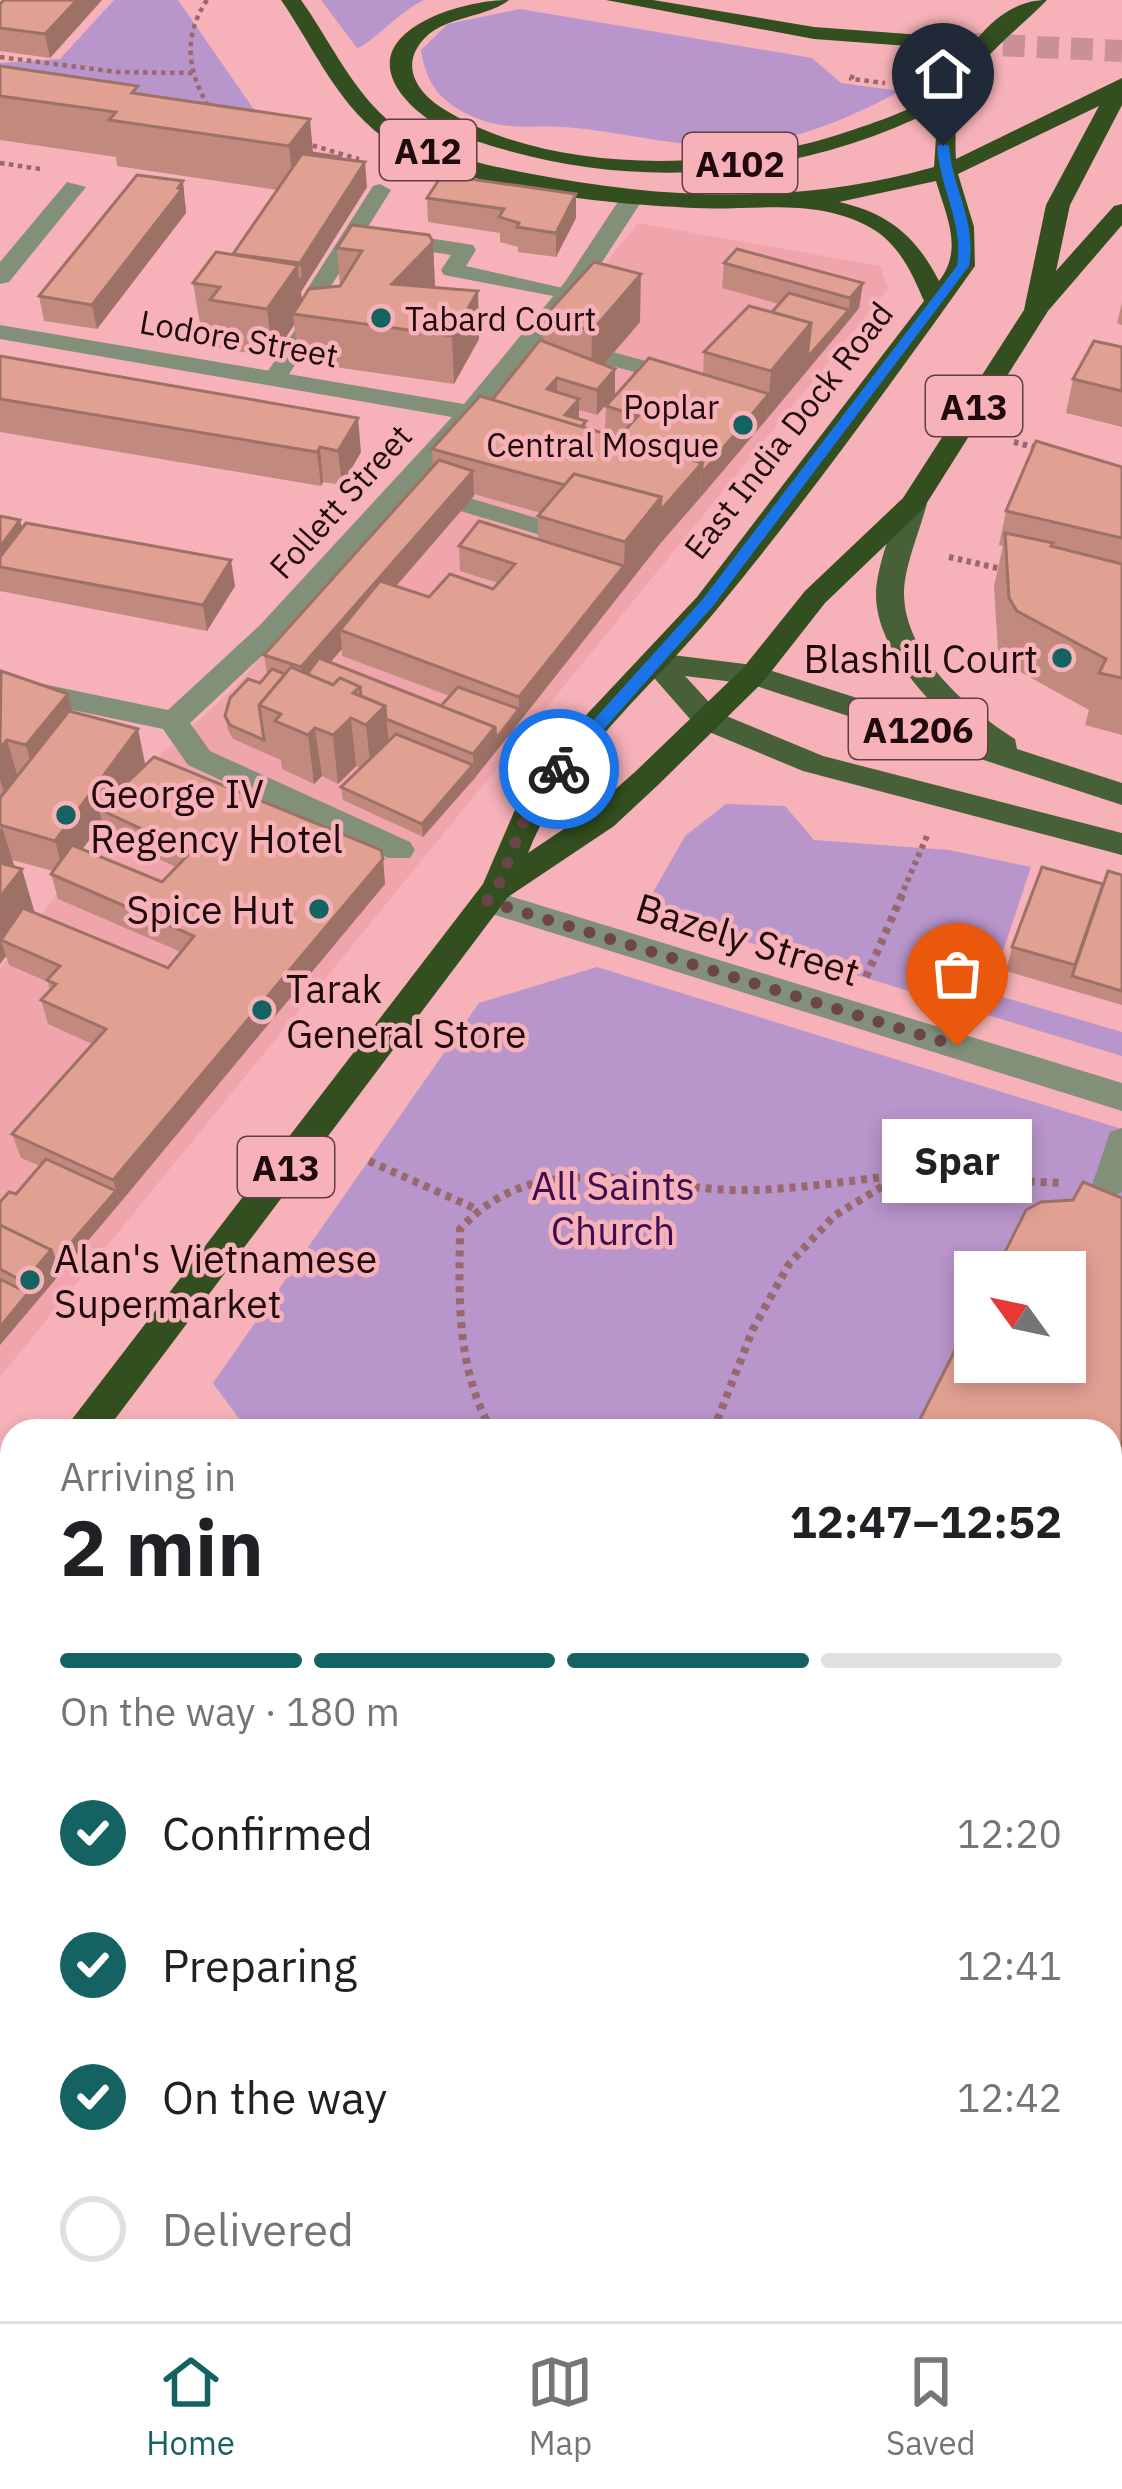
<!DOCTYPE html>
<html lang="en">
<head>
<meta charset="utf-8">
<style>
  :root { --surface:#fff; --page:#f6f6f6; --text:#202124; --muted:#757577; --line:#e0e0e0; --accent:#146362 }
  body { margin:0; font-family:"IBM Plex Sans",sans-serif; background:var(--page); color:var(--text); height:100vh; display:flex; flex-direction:column; font-size:45px; white-space:nowrap }
  * { box-sizing:border-box; margin:0 }
  p { font-size:39px; color:var(--muted) }
  .icon { flex:none; width:66px; height:66px; fill:none; stroke:currentColor; stroke-width:2; stroke-linecap:round; stroke-linejoin:round }
  .map { position:relative; flex:1; overflow:hidden }
  .sheet { position:absolute; left:0px; top:1419px; width:1122px; height:903px; display:flex; flex-direction:column; background:var(--surface); border-radius:36px 36px 0 0; box-shadow:0 6px 18px #0003 }
  .sheet>* { flex:none }
  .needle { width:78px; rotate:303deg }
  .tools { position:absolute; left:954px; top:1251px; display:grid; gap:24px }
  .tools a { display:grid; place-items:center; width:132px; height:132px; border-radius:0px; background:var(--surface); box-shadow:0 6px 18px #0003; font-size:60px }
  .pin { position:absolute; display:grid; place-items:center; width:102px; height:102px; color:#fff; margin:-123px -51px; border-radius:50% 50% 50% 0; rotate:-45deg; box-shadow:0 0 12px #0007 }
  .pin .icon { rotate:45deg }
  .courier { position:absolute; display:grid; place-items:center; width:120px; height:120px; margin:-60px; border:9px solid #1a73e8; border-radius:50%; background:#fff; color:#222; box-shadow:0 3px 15px #0007 }
  .bubble { position:absolute; height:84px; border-radius:0px; background:var(--surface); box-shadow:0 6px 18px #0003; font-size:39px; font-weight:800; line-height:84px; text-align:center }
  .head em { font-style:normal; font-weight:800 }
  .head div { display:flex; flex-direction:column-reverse }
  .head { display:flex; align-items:center; justify-content:space-between; height:204px; padding:0 60px }
  h1 { font-size:78px; font-weight:800; line-height:90px }
  .bar { display:grid; grid-template-columns:repeat(4,1fr); gap:18px 12px; align-content:center; height:144px; padding:0 60px }
  .bar i { height:15px; border-radius:9px; background:var(--line) }
  .bar .active { background:var(--accent) }
  .bar p { grid-column:span 4 }
  ol { padding:0 60px; list-style:none }
  li { display:flex; align-items:center; gap:36px; height:132px }
  li p { margin-inline-start:auto }
  li .icon { padding:12px; border-radius:50%; background:var(--accent); color:#fff; stroke-width:4 }
  li:last-child { color:var(--muted) }
  li i { width:66px; height:66px; border:6px solid var(--line); border-radius:50% }
  .tabs { display:flex; justify-content:space-around; align-items:center; height:168px; border-top:3px solid var(--line); background:var(--surface); font-size:33px; color:var(--muted) }
  .tabs a { display:grid; justify-items:center; gap:6px }
  .tabs .active { color:var(--accent) }
  .map>svg:first-child { display:block }
  .built { fill:#f0a5ac }
  .green { fill:#b895cb; fill-rule:evenodd }
  .lines { fill:none; stroke-linecap:round; stroke-linejoin:round }
  .highway-tunnel { stroke:#cb9096; stroke-width:22; stroke-dasharray:22 12; stroke-linecap:butt }
  .path-far2 { stroke:#98686d; stroke-width:4.5; stroke-dasharray:4.5 4.5; stroke-linecap:butt }
  .path-far1 { stroke:#98686d; stroke-width:6; stroke-dasharray:4.5 4.5; stroke-linecap:butt }
  .path { stroke:#98686d; stroke-width:8; stroke-dasharray:6 6; stroke-linecap:butt }
  .lane { fill:#828f79; fill-rule:evenodd }
  .street { fill:#828f79; fill-rule:evenodd }
  .primary { fill:#486038; fill-rule:evenodd }
  .highway { fill:#344f1f; fill-rule:evenodd }
  .tram { stroke:#3c1f23; stroke-width:4.5 }
  .wall { fill:#c28a7e; fill-rule:evenodd }
  .shaded-wall { fill:#9e7166 }
  .building { fill:#e1a192; stroke:#9e7166; stroke-width:3 }
  .route { fill:#1a73e8 }
  .done { stroke:#6c4549; stroke-width:12; stroke-dasharray:0 21.6 }
  .poi-dot { fill:#146362; stroke:#f6b2b8; stroke-width:4.5 }
  .labels { text-anchor:middle; dominant-baseline:central; stroke-width:9; stroke-linejoin:round; paint-order:stroke }
  .far-poi-label { font-size:33px; fill:#210a0d; stroke:#f6b2b8; text-anchor:start }
  .far-street-label { font-size:33px; fill:#210a0d; stroke:#f6b2b8 }
  .shield { fill:#f6b2b8; stroke:#613c40; stroke-width:3 }
  .shield-label { font-size:36px; font-weight:bold; fill:#210a0d }
  .poi-label { font-size:39px; fill:#210a0d; stroke:#f6b2b8; text-anchor:start }
  .street-label { font-size:39px; fill:#210a0d; stroke:#f6b2b8 }
  .park-label { font-size:39px; fill:#3d0c52; stroke:#f6b2b8 }
</style>
</head>
<body>
<div class="map">
<svg width="1122" height="2321" viewBox="0 0 1122 2321">
  <rect width="100%" height="100%" fill="#f6b2b8"/>
  <!-- built -->
  <g class="built">
    <polygon points="638,223 880,266 888,289 0,1377 0,969 160,756 230,692 479,418"/>
    <polygon points="0,1906 12,1911 12,2310 930,2310 956,2321 0,2321"/>
  </g>
  <!-- green -->
  <g class="green">
    <polygon points="114,0 178,0 282,150 0,91 0,63 60,59"/>
    <path d="M321,0H424C401,10 369,46 357,48Z"/>
    <path d="M520,9L812,58L841,83L900,91C854,116 807,136 755,144C691,153 627,131 563,127C531,125 505,131 474,117C441,103 426,84 421,50L448,24Z"/>
    <polygon points="726,804 785,806 814,840 949,850 1031,867 989,993 1122,1032 1122,1056 643,910 685,836"/>
    <path d="M597,967L1122,1129V1807L1110,1802V1431H248L213,1383L479,1003ZM975,1272H1065V1362H975Z"/>
    <polygon points="1110,1946 1122,1951 1122,2321 1016,2321 991,2310 1110,2310"/>
  </g>
  <g class="lines">
    <!-- highway-tunnel -->
    <polyline class="highway-tunnel" points="935,42 1122,51"/>
    <!-- path-far2 -->
    <g class="path-far2">
      <path d="M207,0C183,36 187,69 208,106"/>
      <polyline points="0,57 117,72 194,73"/>
      <polyline points="853,75 851,79 885,83"/>
      <polyline points="304,143 359,159"/>
      <polyline points="0,163 40,169"/>
    </g>
    <!-- path-far1 -->
    <g class="path-far1">
      <polyline points="1014,442 1041,449"/>
      <polyline points="949,557 1006,570"/>
      <polyline points="900,898 927,836"/>
    </g>
    <!-- path -->
    <g class="path">
      <polyline points="866,977 902,895"/>
      <polyline points="369,1161 474,1208"/>
      <path d="M492,1431C456,1367 459,1300 460,1229C537,1146 634,1187 733,1190C789,1191 845,1181 901,1175"/>
      <polyline points="713,1431 753,1329 789,1264 834,1216 901,1175 1062,1183"/>
    </g>
    <!-- lane -->
    <g class="lane">
      <polygon points="380,184 391,190 328,291 332,307 284,382 268,382 264,377 310,307 306,291 373,186"/>
      <polygon points="396,233 473,245 476,250 466,266 580,292 569,299 444,275 441,270 451,255 388,245 385,240"/>
      <polygon points="609,351 690,373 694,378 682,385 601,363 601,353"/>
      <polygon points="466,497 553,523 557,528 544,536 457,510 457,500"/>
      <polygon points="1122,1128 1122,1192 1109,1198 1097,1194 1092,1185 1110,1132"/>
      <polygon points="1110,1669 1122,1674 1122,1712 1110,1707"/>
    </g>
    <!-- street -->
    <g class="street">
      <polygon points="67,182 86,187 9,282 0,284 0,262"/>
      <polygon points="623,194 643,199 582,293 514,379 281,638 190,723 210,751 410,842 415,850 410,858 388,858 188,765 163,729 16,698 0,709 0,680 9,677 168,710 260,625 452,417 0,339 0,325 464,404 565,282"/>
      <polygon points="487,889 1122,1083 1122,1111 476,909 471,901 476,893"/>
      <polygon points="1110,1800 1122,1805 1122,1849 1110,1844"/>
    </g>
    <!-- primary -->
    <path class="primary" d="M913,495L927,503C920,531 904,566 904,594C905,656 968,709 1015,739L1017,749L1122,783V805L750,684L685,676L719,713L823,756L1122,833V855L803,771L697,727L641,663L656,653L753,665L964,732C926,702 875,645 876,593C877,565 892,531 899,503Z"/>
    <!-- highway -->
    <g class="highway">
      <path d="M281,0H301C331,42 353,93 394,125C433,155 485,165 532,174C666,200 801,205 934,167L938,108C805,175 653,191 509,151C475,141 435,130 410,104C344,36 456,0 509,0C482,21 435,14 416,50C405,71 419,91 436,104C539,175 718,172 834,136C868,125 913,111 943,89C949,84 952,74 957,66C979,33 1006,0 1047,0C995,53 950,71 956,159L1122,78V105L1070,205L1056,271L1114,206L1122,204V225L1048,311L923,509L825,603L763,682L658,785L614,826L508,897L106,1431H63L483,884L520,798L574,728L697,597L924,301C912,273 899,244 871,228C816,197 755,211 694,208C604,204 468,191 392,143C340,111 315,49 281,0ZM1099,106L1046,205L1024,310L903,498L805,591L743,668L636,771L592,810L528,853C567,754 652,689 718,608C808,499 896,377 975,266L974,227L958,174ZM936,181C946,216 964,249 939,281C916,236 888,213 839,202Z"/>
      <polygon points="606,0 653,0 814,27 935,36 945,42 935,48 814,39"/>
      <polygon points="12,1504 12,1552 0,1557 0,1509"/>
    </g>
    <!-- tram -->
    <g class="tram">
      <polyline points="0,2036 12,2042"/>
      <polyline points="517,2310 538,2321"/>
      <polyline points="616,2310 637,2321"/>
    </g>
  </g>
  <!-- wall -->
  <g class="wall">
    <polygon points="102,0 50,58 0,51 0,4"/>
    <polygon points="0,66 139,94 313,153 340,159 367,187 301,292 302,301 340,286 337,248 433,242 435,287 478,291 479,339 454,384 299,362 294,325 273,357 218,348 215,332 201,330 193,283 233,255 277,190 117,166 116,157 0,140"/>
    <polygon points="576,194 576,218 556,257 518,252 518,247 500,242 500,233 428,222 427,198"/>
    <polygon points="186,206 186,213 97,329 44,321 39,296"/>
    <path d="M724,263L863,283L859,308L659,545L496,752L423,837L343,800L341,787L361,768L356,766L338,784L322,776L314,784L282,769L281,760L233,739L228,730L225,716L267,675L264,655L433,466L432,449L492,400L543,341V318L640,322L604,364L615,394L597,415L579,410V419L586,421V428L618,438L620,436L605,431L606,406L703,375L704,352L772,312L779,304L722,288ZM474,494L541,513L538,516V539L459,546L460,571L498,583L493,589L429,597L396,586ZM342,649V656L450,696L441,706L330,662Z"/>
    <polygon points="1122,303 1122,325 1117,323"/>
    <polygon points="1122,347 1122,427 1066,413 1073,379"/>
    <polygon points="0,356 361,452 342,485 323,482 321,486 0,432"/>
    <polygon points="1122,467 1122,735 1085,725 1089,710 1006,664 998,651 994,586 1003,546 999,545 1006,511"/>
    <polygon points="0,516 22,527 235,586 207,631 0,591"/>
    <path d="M0,673L68,694L72,712L145,763L140,771L383,859L385,884L0,1345V1202L16,1194L40,1166L21,1158L12,1134L92,1044L48,1024L41,1000L50,990L48,982L9,965L6,956L0,964ZM102,823L105,834L176,867L162,882L82,849ZM12,860L53,871L51,874L58,899L181,952L168,968L34,912Z"/>
    <polygon points="1122,875 1122,1005 1006,971 1012,947 1103,884"/>
    <polygon points="1122,1198 1122,1562 1110,1586 1110,1431"/>
  </g>
  <!-- shaded-wall -->
  <g class="shaded-wall">
    <polygon points="77,0 102,0 50,58 45,34"/>
    <polygon points="310,119 314,164 294,192 289,146"/>
    <polygon points="365,162 367,187 301,292 303,313 293,314 294,325 273,357 267,309 298,265 299,279 302,275 300,263"/>
    <polygon points="183,181 186,213 97,329 92,305"/>
    <polygon points="576,194 576,218 556,257 556,233"/>
    <polygon points="433,242 435,289 392,284"/>
    <polygon points="641,274 640,322 591,379 592,331"/>
    <polygon points="863,283 859,308 847,323 850,298"/>
    <polygon points="478,291 479,339 454,384 452,336"/>
    <polygon points="849,310 847,323 767,419 771,371 811,323"/>
    <polygon points="615,369 615,394 597,415 597,390"/>
    <polygon points="557,378 557,403 547,389"/>
    <polygon points="769,394 767,419 700,498 702,473"/>
    <polygon points="579,399 579,424 565,415"/>
    <polygon points="358,418 361,452 342,485 338,451"/>
    <polygon points="320,447 323,482 321,486 317,452"/>
    <polygon points="702,463 700,498 659,545 474,779 473,754 495,727 519,709 519,697 624,566 625,542 661,497"/>
    <polygon points="473,471 474,496 353,636 340,630 342,649 309,687 303,685 301,667"/>
    <polygon points="20,520 27,545 0,567 0,547"/>
    <polygon points="231,560 235,586 207,631 203,605"/>
    <polygon points="68,694 80,742 39,793 26,745"/>
    <polygon points="385,706 390,754 371,773 366,725"/>
    <polygon points="351,718 356,766 338,784 333,735"/>
    <polygon points="315,728 322,776 314,784 308,735"/>
    <polygon points="138,729 145,763 108,814 99,809 102,823 64,874 55,841"/>
    <polygon points="7,740 21,788 8,805 0,779 0,748"/>
    <polygon points="473,765 474,779 423,837 422,824"/>
    <polygon points="2,827 17,875 0,895 0,830"/>
    <polygon points="383,859 385,884 120,1203 113,1180"/>
    <polygon points="22,869 36,917 1,940 6,956 0,964 0,897"/>
    <polygon points="116,1191 120,1203 0,1345 0,1327 28,1293 24,1282 51,1250"/>
    <polygon points="12,1999 12,2016 0,2036 0,2019"/>
  </g>
  <!-- building -->
  <g class="building">
    <polygon points="4,0 77,0 45,34 0,28 0,4"/>
    <polygon points="0,66 138,86 132,93 310,119 289,146 109,120 116,112 0,96"/>
    <polygon points="312,153 340,157 339,159 311,155"/>
    <polygon points="302,154 365,162 300,263 233,254"/>
    <polygon points="137,175 183,181 178,188 182,189 92,305 39,296"/>
    <polygon points="442,175 576,194 556,233 517,227 519,223 499,217 504,209 427,198"/>
    <polygon points="352,225 429,235 433,242 392,284 478,291 452,336 293,314 309,289 340,286 362,251 337,248"/>
    <polygon points="737,249 863,283 850,298 724,263"/>
    <polygon points="216,252 298,265 267,309 210,300 220,287 193,283"/>
    <polygon points="594,262 641,274 592,331 543,318"/>
    <polygon points="789,293 849,310 807,358 811,323 772,312"/>
    <polygon points="749,306 811,323 771,371 704,352"/>
    <polygon points="540,340 615,369 597,390 557,378 547,389 579,399 565,415 586,421 581,427 492,400"/>
    <polygon points="1094,341 1122,347 1122,391 1073,379"/>
    <polygon points="0,356 358,418 338,451 320,447 317,452 0,399"/>
    <polygon points="649,358 769,394 702,473 702,463 618,438 638,416 606,406"/>
    <polygon points="480,396 702,463 660,511 661,497 574,474 565,485 432,449"/>
    <polygon points="1036,441 1122,467 1122,538 1006,511"/>
    <polygon points="439,460 473,471 301,667 264,655"/>
    <polygon points="574,474 661,497 625,542 538,516"/>
    <polygon points="0,516 20,520 0,547"/>
    <polygon points="479,521 624,566 519,697 340,630 380,581 429,597 450,574 493,589 515,564 459,546"/>
    <polygon points="26,523 231,560 203,605 0,567 0,557"/>
    <polygon points="1005,533 1053,543 1051,546 1122,564 1122,678 1099,673 1106,659 1017,611 1009,598"/>
    <polygon points="319,658 495,727 473,754 386,719 385,706 361,696 360,687 340,678 333,685 307,674"/>
    <polygon points="291,667 333,685 340,678 360,687 353,693 385,706 366,725 351,718 333,735 315,728 308,735 275,721 281,714 259,705"/>
    <polygon points="272,669 285,674 259,705 264,740 230,725 225,716 230,698 248,679 260,683"/>
    <polygon points="1,671 68,694 26,745 7,740 0,748"/>
    <polygon points="458,687 519,709 496,739 495,727 441,706"/>
    <polygon points="69,711 138,729 55,841 0,825 0,798"/>
    <polygon points="396,734 473,765 422,824 341,787"/>
    <polygon points="154,757 381,850 383,859 113,1180 12,1134 106,1029 41,1000 56,984 47,980 60,966 1,940 23,908 168,968 194,936 51,874 72,845 162,882 191,852 99,809"/>
    <polygon points="0,863 22,869 0,897"/>
    <polygon points="1042,867 1103,884 1075,965 1012,947"/>
    <polygon points="1108,871 1122,875 1122,991 1072,976"/>
    <polygon points="46,1159 116,1191 55,1261 51,1250 0,1225 0,1202 9,1192 16,1194"/>
    <polygon points="1083,1182 1122,1198 1122,1553 1110,1548 1110,1431 914,1431 975,1311 975,1362 1065,1362 1065,1272 995,1272 1026,1210 1041,1202 1073,1200"/>
    <polygon points="0,1225 51,1250 24,1282 0,1269"/>
    <polygon points="0,1279 28,1293 0,1327"/>
    <polygon points="0,1920 12,1923 12,1999 0,2019"/>
  </g>
  <!-- route -->
  <path class="route" d="M943,143L949,146C953,191 977,221 969,266L713,606L565,773H553V765L702,600L957,266C964,223 940,189 937,146Z"/>
  <g class="lines">
    <!-- done -->
    <polyline class="done" points="559,769 530,806 497,889 487,901 957,1046"/>
  </g>
  <!-- markers -->
  <g class="poi-dot">
    <circle cx="381" cy="318" r="12"/>
    <circle cx="743" cy="425" r="12"/>
    <circle cx="1062" cy="658" r="12"/>
    <circle cx="66" cy="815" r="12"/>
    <circle cx="319" cy="909" r="12"/>
    <circle cx="262" cy="1010" r="12"/>
    <circle cx="30" cy="1280" r="12"/>
  </g>
  <g class="labels">
    <!-- far-poi labels -->
    <g class="far-poi-label">
      <text x="405" y="318">Tabard Court</text>
      <text x="719" y="406" text-anchor="end">Poplar<tspan x="719" dy="38">Central Mosque</tspan></text>
    </g>
    <!-- far-street labels -->
    <g class="far-street-label">
      <text transform="translate(239 338) rotate(10)">Lodore Street</text>
      <text transform="translate(788 430) rotate(-52)">East India Dock Road</text>
      <text transform="translate(340 501) rotate(-48)">Follett Street</text>
    </g>
    <!-- shield labels -->
    <g class="shield">
      <rect x="380" y="120" width="96" height="60" rx="9"/>
      <rect x="683" y="133" width="114" height="60" rx="9"/>
      <rect x="926" y="376" width="96" height="60" rx="9"/>
      <rect x="849" y="699" width="138" height="60" rx="9"/>
      <rect x="238" y="1137" width="96" height="60" rx="9"/>
    </g>
    <g class="shield-label">
      <text x="428" y="150">A12</text>
      <text x="740" y="163">A102</text>
      <text x="974" y="406">A13</text>
      <text x="918" y="729">A1206</text>
      <text x="286" y="1167">A13</text>
    </g>
    <!-- poi labels -->
    <g class="poi-label">
      <text x="1038" y="658" text-anchor="end">Blashill Court</text>
      <text x="90" y="793">George IV<tspan x="90" dy="45">Regency Hotel</tspan></text>
      <text x="295" y="909" text-anchor="end">Spice Hut</text>
      <text x="286" y="988">Tarak<tspan x="286" dy="45">General Store</tspan></text>
      <text x="54" y="1258">Alan's Vietnamese<tspan x="54" dy="45">Supermarket</tspan></text>
    </g>
    <!-- street labels -->
    <g class="street-label">
      <text transform="translate(748 939) rotate(17)">Bazely Street</text>
    </g>
    <!-- park labels -->
    <g class="park-label">
      <text x="613" y="1185">All Saints<tspan x="613" dy="45">Church</tspan></text>
    </g>
  </g>
</svg>
<div class="tools">
<a><svg class="needle" viewBox="-14 -14 28 28"><path d="M0-13l5 13h-10z" fill="#e53935"/><path d="M0 13l5-13h-10z" fill="#757577"/></svg></a>
</div>
<div class="pin" style="left:957px;top:1046px;background:#ea580c"><svg class="icon" aria-label="bag" viewBox="0 0 24 24"><path d="M5 8h14l-1 12H6zM9 8a3 3 0 0 1 6 0"/></svg></div>
<div class="pin" style="left:943px;top:146px;background:#1f2937"><svg class="icon" aria-label="home" viewBox="0 0 24 24"><path d="M3 11l9-7 9 7M6 9v11h12V9"/></svg></div>
<div class="courier" style="left:559px;top:769px"><svg class="icon" aria-label="bike" viewBox="0 0 24 24"><circle cx="6" cy="16" r="4"/><circle cx="18" cy="16" r="4"/><path d="M6 16l4-8h5l3 8M10 8l3 8H6M13 5h3"/></svg></div>
<div class="bubble" style="left:882px;top:1119px;width:150px">Spar</div>
<section class="sheet">
<div class="head"><div><h1>2 min</h1><p>Arriving in</p></div><em>12:47–12:52</em></div>
<div class="bar"><i class="active"></i><i class="active"></i><i class="active"></i><i></i><p>On the way · 180 m</p></div>
<ol>
<li><svg class="icon" aria-label="check" viewBox="0 0 24 24"><path d="M5 12l5 5 9-10"/></svg>Confirmed<p>12:20</p></li>
<li><svg class="icon" aria-label="check" viewBox="0 0 24 24"><path d="M5 12l5 5 9-10"/></svg>Preparing<p>12:41</p></li>
<li><svg class="icon" aria-label="check" viewBox="0 0 24 24"><path d="M5 12l5 5 9-10"/></svg>On the way<p>12:42</p></li>
<li><i></i>Delivered</li>
</ol>
</section>
</div>
<nav class="tabs">
<a class="active"><svg class="icon" aria-label="home" viewBox="0 0 24 24"><path d="M3 11l9-7 9 7M6 9v11h12V9"/></svg>Home</a>
<a><svg class="icon" aria-label="map" viewBox="0 0 24 24"><path d="M3 6l6-2 6 2 6-2v14l-6 2-6-2-6 2zM9 4v14M15 6v14"/></svg>Map</a>
<a><svg class="icon" aria-label="saved" viewBox="0 0 24 24"><path d="M7 4h10v16l-5-4-5 4z"/></svg>Saved</a>
</nav>
</body>
</html>
